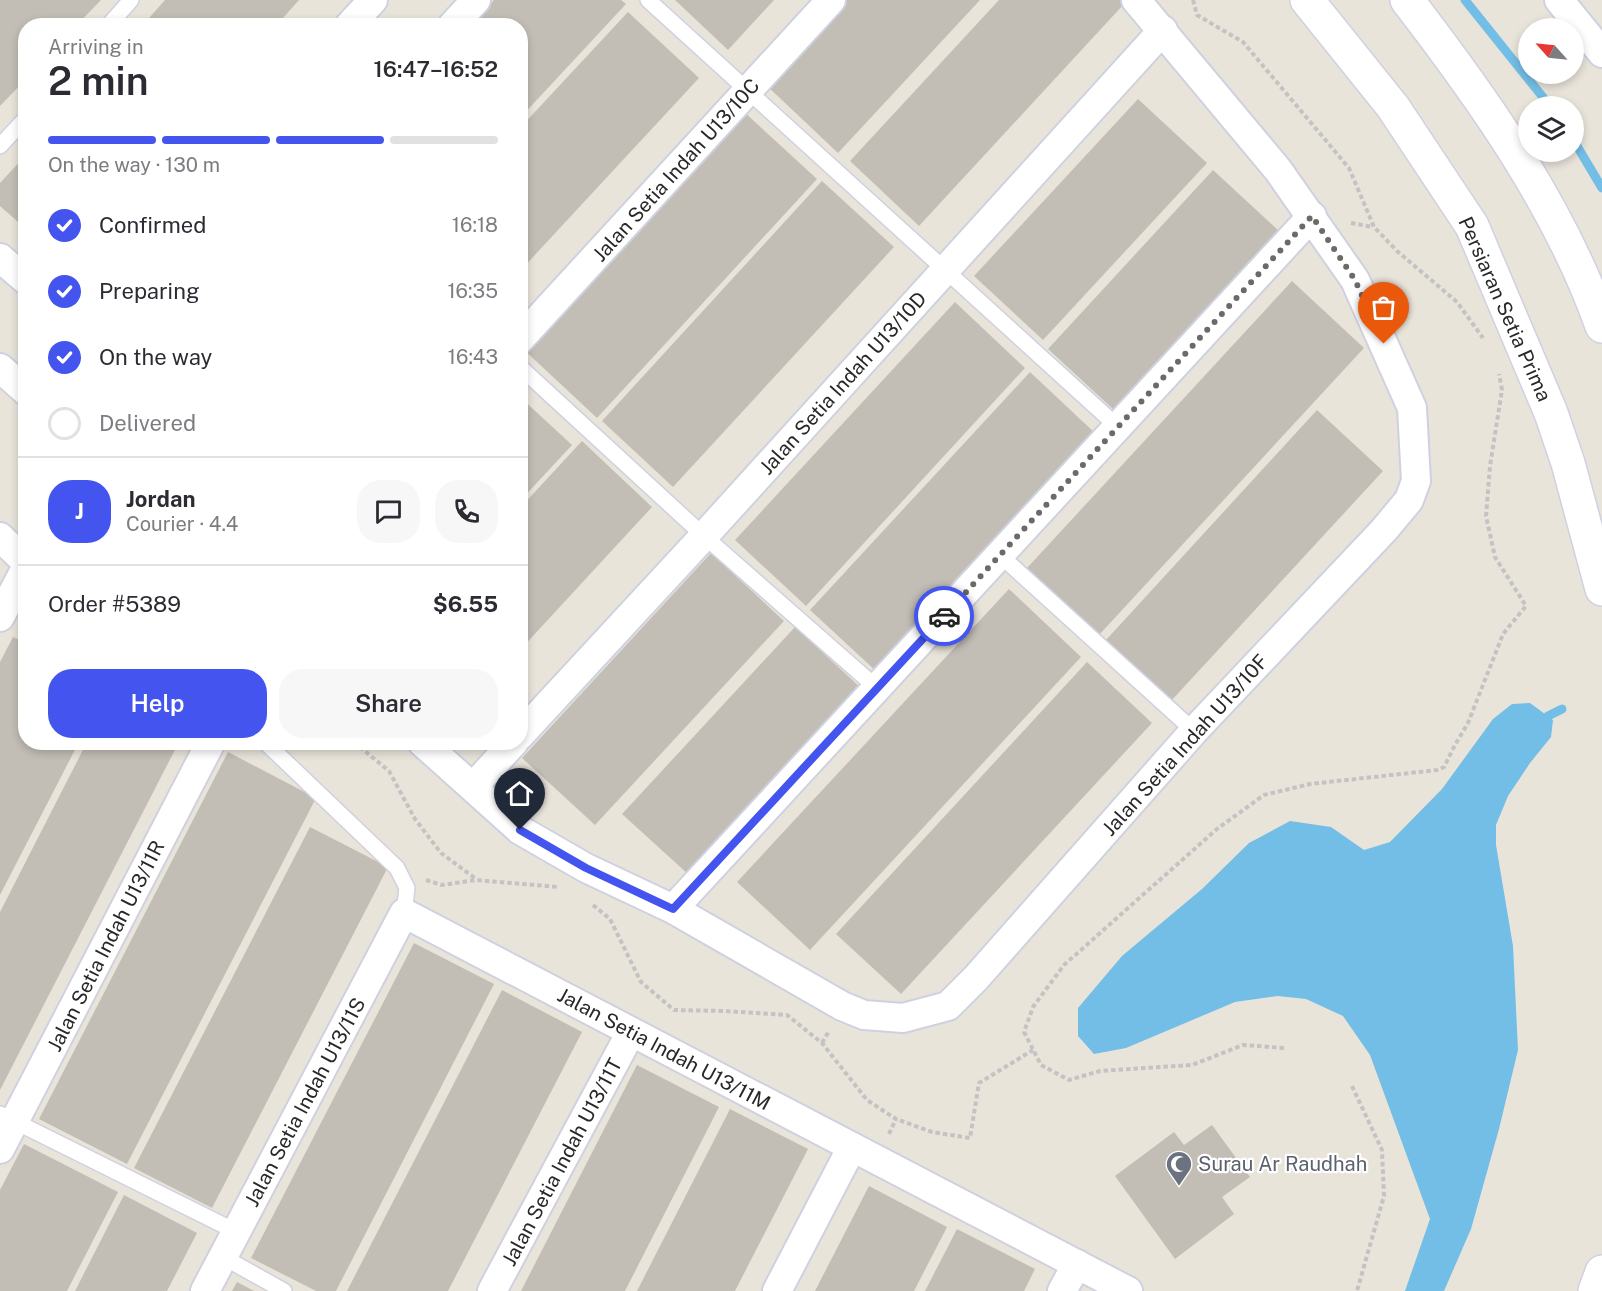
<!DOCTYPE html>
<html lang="en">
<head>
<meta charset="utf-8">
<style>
  :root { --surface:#fff; --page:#f7f7f7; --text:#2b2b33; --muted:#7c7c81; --line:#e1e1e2; --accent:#4355ee }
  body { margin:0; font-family:"Public Sans",sans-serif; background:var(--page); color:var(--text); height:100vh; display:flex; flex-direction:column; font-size:22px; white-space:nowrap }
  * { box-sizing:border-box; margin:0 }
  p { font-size:20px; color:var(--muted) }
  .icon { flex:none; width:33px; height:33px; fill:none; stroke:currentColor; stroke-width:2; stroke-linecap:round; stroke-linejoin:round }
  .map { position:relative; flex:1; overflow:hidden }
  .side { position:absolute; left:18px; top:18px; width:510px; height:732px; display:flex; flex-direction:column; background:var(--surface); border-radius:24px; box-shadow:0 3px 9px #0003 }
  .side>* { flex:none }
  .needle { width:39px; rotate:297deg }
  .buttons { position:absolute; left:1518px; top:18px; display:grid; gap:12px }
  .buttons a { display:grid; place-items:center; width:66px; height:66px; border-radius:50%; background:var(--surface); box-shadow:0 3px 9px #0003; font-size:30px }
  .pin { position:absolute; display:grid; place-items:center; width:51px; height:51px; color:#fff; margin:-62px -26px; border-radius:50% 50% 50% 0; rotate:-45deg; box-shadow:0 0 6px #0007 }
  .pin .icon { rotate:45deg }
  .courier { position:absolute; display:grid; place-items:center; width:60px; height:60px; margin:-30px; border:4px solid #4355ee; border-radius:50%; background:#fff; color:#222; box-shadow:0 2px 8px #0007 }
  .headline em { font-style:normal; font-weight:600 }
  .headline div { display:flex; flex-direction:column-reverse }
  .headline { display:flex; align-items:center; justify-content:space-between; height:102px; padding:0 30px }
  h1 { font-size:39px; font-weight:600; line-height:45px }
  .bar { display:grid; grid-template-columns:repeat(4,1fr); gap:9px 6px; align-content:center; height:72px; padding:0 30px }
  .bar i { height:8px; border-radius:4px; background:var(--line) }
  .bar .on { background:var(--accent) }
  .bar p { grid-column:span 4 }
  .line { display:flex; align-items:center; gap:15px; padding:0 30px; border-top:2px solid var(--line) }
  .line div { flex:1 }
  .round { display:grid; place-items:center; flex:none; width:63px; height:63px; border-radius:24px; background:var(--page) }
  ol { padding:0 30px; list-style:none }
  li { display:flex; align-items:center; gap:18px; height:66px }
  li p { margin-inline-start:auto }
  li .icon { padding:6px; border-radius:50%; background:var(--accent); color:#fff; stroke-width:4 }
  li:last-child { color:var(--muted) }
  li i { width:33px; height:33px; border:3px solid var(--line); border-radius:50% }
  .button { display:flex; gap:12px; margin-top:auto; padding:12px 30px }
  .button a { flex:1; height:69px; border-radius:24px; background:var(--accent); color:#fff; font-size:24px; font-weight:600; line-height:69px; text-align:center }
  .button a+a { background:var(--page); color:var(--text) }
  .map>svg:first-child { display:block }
  .water { fill:#72bee6 }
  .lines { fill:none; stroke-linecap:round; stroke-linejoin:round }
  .stream { stroke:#72bee6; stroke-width:9 }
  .building { fill:#c2beb6 }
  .lane-casing { stroke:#cfd1e0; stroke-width:18 }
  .street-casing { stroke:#cfd1e0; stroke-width:32 }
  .secondary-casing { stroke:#cfd1e0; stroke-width:36 }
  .path { stroke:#c3c3c3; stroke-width:4; stroke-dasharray:4.5 3; stroke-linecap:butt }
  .lane { stroke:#fff; stroke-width:15 }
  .street { stroke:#fff; stroke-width:28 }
  .secondary { stroke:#fff; stroke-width:33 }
  .done { stroke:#6c6a66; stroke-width:6; stroke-dasharray:0 10.8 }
  .route { stroke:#4355ee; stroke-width:8 }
  .labels { text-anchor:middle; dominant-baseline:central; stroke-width:4.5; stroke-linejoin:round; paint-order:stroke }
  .street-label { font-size:20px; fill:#282828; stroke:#fff }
  .worship-label { font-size:20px; fill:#5b616d; stroke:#fff; text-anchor:start }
</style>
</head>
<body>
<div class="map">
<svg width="1602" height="1291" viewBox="0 0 1602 1291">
  <rect width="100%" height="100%" fill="#e9e4da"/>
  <!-- water -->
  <polygon class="water" points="1530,703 1553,720 1551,737 1530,763 1508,796 1496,825 1496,845 1513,946 1518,1050 1499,1129 1471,1229 1444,1291 1405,1291 1430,1219 1370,1055 1343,1016 1306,999 1278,996 1235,1002 1126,1048 1094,1054 1078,1036 1078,1008 1122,956 1202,889 1249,843 1290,821 1331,827 1364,850 1390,842 1442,789 1493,719 1512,704"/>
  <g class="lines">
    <!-- stream -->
    <g class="stream">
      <polyline points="1465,0 1550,106"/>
      <polyline points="1574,141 1602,188"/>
      <polyline points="1548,716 1562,709"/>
    </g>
  </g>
  <!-- building -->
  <g class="building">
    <polygon points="0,0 101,0 76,26 26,26 26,79 0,106"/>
    <polygon points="165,0 299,0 276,26 142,26"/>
    <polygon points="494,0 621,0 626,4 520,118 520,26 470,26"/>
    <polygon points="675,0 774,0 728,50"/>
    <polygon points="843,0 980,0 838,153 765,84"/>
    <polygon points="999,0 1120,0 1124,4 919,226 850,161"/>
    <polygon points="628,12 699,78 520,271 520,128"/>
    <polygon points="1138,99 1207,163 1043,340 974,276"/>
    <polygon points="742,110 817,179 597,418 522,348"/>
    <polygon points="26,155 26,229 0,206 0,183"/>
    <polygon points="1213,170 1279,231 1114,410 1048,349"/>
    <polygon points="822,181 894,247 673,487 602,421"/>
    <polygon points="1292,281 1364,348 1099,635 1027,568"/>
    <polygon points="955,302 1025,368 806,606 735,540"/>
    <polygon points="1030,372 1096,434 877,672 810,610"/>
    <polygon points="520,397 572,445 520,501"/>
    <polygon points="1317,410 1383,471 1171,701 1106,640"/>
    <polygon points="582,441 652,507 520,650 520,508"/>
    <polygon points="711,553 784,621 595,825 522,758"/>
    <polygon points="1009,589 1081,657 810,950 737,882"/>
    <polygon points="795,627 861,688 689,875 622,814"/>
    <polygon points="13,637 26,643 26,742 79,742 0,895 0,662"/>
    <polygon points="1087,662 1152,723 901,994 836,934"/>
    <polygon points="87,742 179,742 0,1090 0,912"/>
    <polygon points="228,752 316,798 127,1164 39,1119"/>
    <polygon points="310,827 388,867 212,1208 134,1168"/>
    <polygon points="414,943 494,984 336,1291 316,1291 251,1258"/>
    <polygon points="502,990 582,1032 448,1291 347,1291"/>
    <polygon points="637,1065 719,1107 625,1291 521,1291"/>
    <polygon points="730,1109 808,1149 735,1291 637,1291"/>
    <polygon points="1212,1125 1250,1177 1222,1197 1234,1214 1175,1259 1115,1176 1174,1132 1184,1145"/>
    <polygon points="24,1144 118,1192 67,1291 0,1291 0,1190"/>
    <polygon points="869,1186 947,1227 914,1291 815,1291"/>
    <polygon points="124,1195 197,1233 167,1291 75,1291"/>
    <polygon points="957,1229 1035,1269 1024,1291 925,1291"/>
    <polygon points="237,1282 254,1291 232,1291"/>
  </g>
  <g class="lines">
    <!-- lane casing -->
    <g class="lane-casing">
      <g id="lane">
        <polyline points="648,0 1118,427"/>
        <polyline points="108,26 131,0"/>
        <polyline points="0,146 26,118"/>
        <polyline points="520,367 704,536 877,688"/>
        <polyline points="1000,555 1194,731"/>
        <polyline points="265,742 397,868 407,888 404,913"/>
        <polyline points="0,1114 237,1232"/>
        <polyline points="223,1257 284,1291"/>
      </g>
    </g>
    <!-- street casing -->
    <g class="street-casing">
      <g id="street">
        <polyline points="1559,0 1602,53"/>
        <polyline points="349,26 373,0"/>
        <polyline points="452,26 476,0"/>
        <polyline points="0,258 26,280"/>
        <polyline points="520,339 831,0"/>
        <polyline points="0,368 26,391"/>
        <polyline points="0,537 26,562"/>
        <polyline points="0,617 26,568"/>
        <polyline points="520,735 704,536 1163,30"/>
        <polyline points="422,742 520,830 586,868 673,909 842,1006 864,1015 903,1018 948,1006 976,978 1194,731 1384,530 1409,500 1416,481 1412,408 1355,280 1278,170 1136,0"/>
        <polyline points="473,787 514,742"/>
        <polyline points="673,909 1312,216"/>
        <polyline points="0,1149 211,742"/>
        <polyline points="205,1291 404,913 1128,1291"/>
        <polyline points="492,1291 631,1032"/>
        <polyline points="777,1291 852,1147"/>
        <polyline points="1062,1291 1077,1264"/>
      </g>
    </g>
    <!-- secondary casing -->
    <g class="secondary-casing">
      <g id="secondary">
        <polyline points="1307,0 1393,107 1472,226 1551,413 1568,463 1602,589"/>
        <path d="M1407,0C1484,100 1560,207 1602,326"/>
        <polyline points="1595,1291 1602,1272"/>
      </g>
    </g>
    <!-- path -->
    <g class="path">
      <polyline points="1193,0 1197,15 1243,42 1349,168 1374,227 1397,251 1457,302 1483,338"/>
      <polyline points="1351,223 1373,227"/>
      <polyline points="354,742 389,771 415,819 441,853 476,879"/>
      <polyline points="426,880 442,885 476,880 558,887"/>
      <polyline points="593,905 610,919 641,982 674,1010 724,1011 787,1015 822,1043 867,1100 896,1119 932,1132 970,1138 979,1083 1033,1050"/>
      <polyline points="822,1043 829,1031"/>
      <polyline points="1284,1048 1243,1045 1192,1065 1100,1071 1069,1080 1041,1065 1024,1032 1033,1007 1064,965 1217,829 1264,795 1310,784 1437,770 1444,767 1455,745 1468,723 1503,634 1526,606 1495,557 1486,516 1490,466 1502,390 1499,374"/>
      <polyline points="1352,1086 1382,1150 1384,1196 1357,1291"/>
      <polyline points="889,1134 896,1119"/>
    </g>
    <!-- lane -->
    <use href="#lane" class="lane"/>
    <!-- street -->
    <use href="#street" class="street"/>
    <!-- secondary -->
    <use href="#secondary" class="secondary"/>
  </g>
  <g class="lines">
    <!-- done -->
    <polyline class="done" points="944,616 1312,216 1355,280 1384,344"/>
    <!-- route -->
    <polyline class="route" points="520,830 586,868 673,909 944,616"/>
  </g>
  <!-- icons -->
  <defs>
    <g id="mosque-pin" transform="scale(1.35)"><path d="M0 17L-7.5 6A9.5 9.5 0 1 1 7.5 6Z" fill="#6b7280" stroke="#fff"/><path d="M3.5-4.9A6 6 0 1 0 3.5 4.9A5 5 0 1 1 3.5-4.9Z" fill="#fff"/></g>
  </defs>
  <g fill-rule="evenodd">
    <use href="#mosque-pin" x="1179" y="1164"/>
  </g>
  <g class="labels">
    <!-- street labels -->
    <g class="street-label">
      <text transform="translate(676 170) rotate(-48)">Jalan Setia Indah U13/10C</text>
      <text transform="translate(1505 309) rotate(66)">Persiaran Setia Prima</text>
      <text transform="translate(843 383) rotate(-48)">Jalan Setia Indah U13/10D</text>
      <text transform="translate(1185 745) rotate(-48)">Jalan Setia Indah U13/10F</text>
      <text transform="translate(106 946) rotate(-63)">Jalan Setia Indah U13/11R</text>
      <text transform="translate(664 1049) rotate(28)">Jalan Setia Indah U13/11M</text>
      <text transform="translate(305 1102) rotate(-62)">Jalan Setia Indah U13/11S</text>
      <text transform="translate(562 1162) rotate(-62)">Jalan Setia Indah U13/11T</text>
    </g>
    <!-- worship labels -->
    <g class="worship-label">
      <text x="1198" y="1164">Surau Ar Raudhah</text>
    </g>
  </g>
</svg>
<div class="buttons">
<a><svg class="needle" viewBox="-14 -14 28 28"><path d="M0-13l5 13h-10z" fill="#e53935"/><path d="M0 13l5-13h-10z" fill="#7c7c81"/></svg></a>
<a><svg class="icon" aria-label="layers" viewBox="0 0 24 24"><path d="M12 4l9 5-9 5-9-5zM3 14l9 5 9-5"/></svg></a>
</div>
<div class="pin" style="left:1384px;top:344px;background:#ea580c"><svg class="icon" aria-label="bag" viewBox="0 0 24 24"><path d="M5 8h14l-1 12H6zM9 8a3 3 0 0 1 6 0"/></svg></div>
<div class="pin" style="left:520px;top:830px;background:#1f2937"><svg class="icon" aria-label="home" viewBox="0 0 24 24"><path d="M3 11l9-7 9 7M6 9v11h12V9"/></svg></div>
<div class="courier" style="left:944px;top:616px"><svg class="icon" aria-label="car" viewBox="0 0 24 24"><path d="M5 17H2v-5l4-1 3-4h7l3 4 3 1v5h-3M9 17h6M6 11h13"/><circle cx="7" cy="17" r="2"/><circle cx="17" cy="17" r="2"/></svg></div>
<section class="side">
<div class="headline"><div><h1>2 min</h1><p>Arriving in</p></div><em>16:47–16:52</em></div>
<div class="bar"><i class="on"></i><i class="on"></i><i class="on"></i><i></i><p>On the way · 130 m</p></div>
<ol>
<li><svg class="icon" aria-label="check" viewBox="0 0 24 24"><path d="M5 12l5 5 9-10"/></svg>Confirmed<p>16:18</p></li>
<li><svg class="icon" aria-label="check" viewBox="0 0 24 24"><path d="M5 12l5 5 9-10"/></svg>Preparing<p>16:35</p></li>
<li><svg class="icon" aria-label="check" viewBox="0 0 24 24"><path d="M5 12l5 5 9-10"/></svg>On the way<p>16:43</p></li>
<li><i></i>Delivered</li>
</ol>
<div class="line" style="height:108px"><b class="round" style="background:var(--accent);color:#fff">J</b><div><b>Jordan</b><p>Courier · 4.4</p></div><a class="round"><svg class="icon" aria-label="chat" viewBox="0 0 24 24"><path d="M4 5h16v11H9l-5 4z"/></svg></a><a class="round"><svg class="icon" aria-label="phone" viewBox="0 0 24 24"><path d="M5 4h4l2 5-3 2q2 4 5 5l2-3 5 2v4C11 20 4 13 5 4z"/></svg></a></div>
<div class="line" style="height:78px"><div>Order #5389</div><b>$6.55</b></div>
<div class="button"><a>Help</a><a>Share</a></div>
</section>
</div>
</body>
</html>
